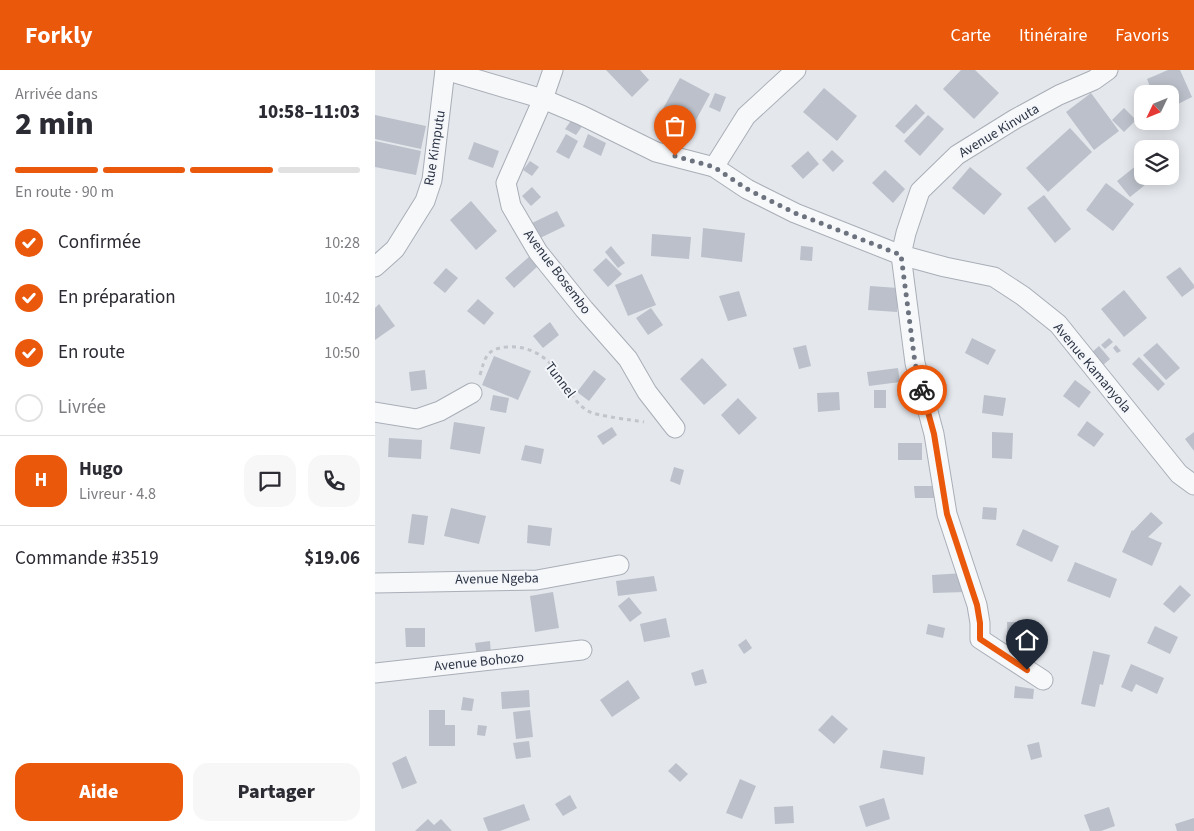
<!DOCTYPE html>
<html lang="fr">
<head>
<meta charset="utf-8">
<style>
  :root { --surface:#fff; --page:#f7f7f7; --text:#2b2b33; --muted:#7c7c81; --line:#e1e1e2; --accent:#ea580c }
  body { margin:0; font-family:"Source Sans 3",sans-serif; background:var(--page); color:var(--text); height:100vh; display:flex; flex-direction:column; font-size:19px; white-space:nowrap }
  * { box-sizing:border-box; margin:0 }
  p { font-size:16px; color:var(--muted) }
  .icon { flex:none; width:28px; height:28px; fill:none; stroke:currentColor; stroke-width:2; stroke-linecap:round; stroke-linejoin:round }
  .map { position:relative; flex:1; overflow:hidden }
  .side { display:flex; flex-direction:column; background:var(--surface); width:375px }
  .side>* { flex:none }
  .needle { width:32px; rotate:227deg }
  .tools { position:absolute; left:759px; top:15px; display:grid; gap:10px }
  .tools a { display:grid; place-items:center; width:45px; height:45px; border-radius:10px; background:var(--surface); box-shadow:0 2px 12px #0003; font-size:25px }
  .pin { position:absolute; display:grid; place-items:center; width:42px; height:42px; color:#fff; margin:-51px -21px; border-radius:50% 50% 50% 0; rotate:-45deg; box-shadow:0 0 5px #0007 }
  .pin .icon { rotate:45deg }
  .courier { position:absolute; display:grid; place-items:center; width:50px; height:50px; margin:-25px; border:4px solid #ea580c; border-radius:50%; background:#fff; color:#222; box-shadow:0 1px 6px #0007 }
  .overview em { font-style:normal; font-weight:800 }
  .overview div { display:flex; flex-direction:column-reverse }
  .overview { display:flex; align-items:center; justify-content:space-between; height:85px; padding:0 15px }
  h1 { font-size:32px; font-weight:800; line-height:38px }
  .bar { display:grid; grid-template-columns:repeat(4,1fr); gap:8px 5px; align-content:center; height:60px; padding:0 15px }
  .bar i { height:6px; border-radius:4px; background:var(--line) }
  .bar .on { background:var(--accent) }
  .bar p { grid-column:span 4 }
  .line { display:flex; align-items:center; gap:12px; padding:0 15px; border-top:1px solid var(--line) }
  .line div { flex:1 }
  .round { display:grid; place-items:center; flex:none; width:52px; height:52px; border-radius:15px; background:var(--page) }
  ol { padding:0 15px; list-style:none }
  li { display:flex; align-items:center; gap:15px; height:55px }
  li p { margin-inline-start:auto }
  li .icon { padding:5px; border-radius:50%; background:var(--accent); color:#fff; stroke-width:4 }
  li:last-child { color:var(--muted) }
  li i { width:28px; height:28px; border:2px solid var(--line); border-radius:50% }
  .cta { display:flex; gap:10px; margin-top:auto; padding:10px 15px }
  .cta a { flex:1; height:58px; border-radius:15px; background:var(--accent); color:#fff; font-size:20px; font-weight:800; line-height:58px; text-align:center }
  .cta a+a { background:var(--page); color:var(--text) }
  header { display:flex; align-items:center; gap:30px; box-sizing:border-box; height:70px; padding:0 25px; background:var(--accent); color:#fff }
  header strong { font-size:24px }
  nav { display:flex; gap:28px; margin-inline-start:auto; font-size:18px }
  main { display:flex; flex:1; min-height:0 }
  .map>svg:first-child { display:block }
  .building { fill:#bbc0ca }
  .lines { fill:none; stroke-linecap:round; stroke-linejoin:round }
  .street-casing { stroke:#a9aeb7; stroke-width:21 }
  .path { stroke:#c2c5cb; stroke-width:3; stroke-dasharray:4 4; stroke-linecap:butt }
  .street { stroke:#f7f8fa; stroke-width:19 }
  .done { stroke:#6c737f; stroke-width:5; stroke-dasharray:0 9 }
  .route { stroke:#ea580c; stroke-width:6 }
  .labels { text-anchor:middle; dominant-baseline:central; stroke-width:4; stroke-linejoin:round; paint-order:stroke }
  .street-label { font-size:14px; fill:#2b3445; stroke:#f4f6f9 }
</style>
</head>
<body>
<header>
<strong>Forkly</strong>
<nav><a>Carte</a><a>Itinéraire</a><a>Favoris</a></nav>
</header>
<main>
<section class="side">
<div class="overview"><div><h1>2 min</h1><p>Arrivée dans</p></div><em>10:58–11:03</em></div>
<div class="bar"><i class="on"></i><i class="on"></i><i class="on"></i><i></i><p>En route · 90 m</p></div>
<ol>
<li><svg class="icon" aria-label="check" viewBox="0 0 24 24"><path d="M5 12l5 5 9-10"/></svg>Confirmée<p>10:28</p></li>
<li><svg class="icon" aria-label="check" viewBox="0 0 24 24"><path d="M5 12l5 5 9-10"/></svg>En préparation<p>10:42</p></li>
<li><svg class="icon" aria-label="check" viewBox="0 0 24 24"><path d="M5 12l5 5 9-10"/></svg>En route<p>10:50</p></li>
<li><i></i>Livrée</li>
</ol>
<div class="line" style="height:90px"><b class="round" style="background:var(--accent);color:#fff">H</b><div><b>Hugo</b><p>Livreur · 4.8</p></div><a class="round"><svg class="icon" aria-label="chat" viewBox="0 0 24 24"><path d="M4 5h16v11H9l-5 4z"/></svg></a><a class="round"><svg class="icon" aria-label="phone" viewBox="0 0 24 24"><path d="M5 4h4l2 5-3 2q2 4 5 5l2-3 5 2v4C11 20 4 13 5 4z"/></svg></a></div>
<div class="line" style="height:65px"><div>Commande #3519</div><b>$19.06</b></div>
<div class="cta"><a>Aide</a><a>Partager</a></div>
</section>
<div class="map">
<svg width="819" height="761" viewBox="0 0 819 761">
  <rect width="100%" height="100%" fill="#e4e7ec"/>
  <!-- building -->
  <g class="building">
    <polygon points="231,0 265,0 274,10 257,27"/>
    <polygon points="586,0 600,0 624,23 599,49 568,19"/>
    <polygon points="793,0 805,0 817,27 795,38 795,24 778,24 772,9"/>
    <polygon points="305,8 335,24 315,61 285,44"/>
    <polygon points="449,18 482,46 462,71 428,42"/>
    <polygon points="340,23 351,27 345,42 334,37"/>
    <polygon points="716,23 744,61 719,80 691,42"/>
    <polygon points="541,34 550,43 529,64 520,56"/>
    <polygon points="749,38 761,50 749,62 737,50"/>
    <polygon points="0,45 51,56 46,79 0,69"/>
    <polygon points="553,45 569,59 545,86 529,71"/>
    <polygon points="198,48 208,55 201,65 190,59"/>
    <polygon points="695,58 717,82 673,122 651,98"/>
    <polygon points="191,64 203,71 194,89 181,82"/>
    <polygon points="213,64 231,73 226,86 208,77"/>
    <polygon points="0,71 46,81 41,105 0,97"/>
    <polygon points="99,72 124,81 118,98 93,89"/>
    <polygon points="457,80 469,91 458,102 447,90"/>
    <polygon points="433,81 444,94 428,109 416,96"/>
    <polygon points="155,91 164,97 157,106 148,100"/>
    <polygon points="762,95 768,102 768,106 771,106 775,111 755,127 742,111"/>
    <polygon points="595,97 627,124 609,145 577,118"/>
    <polygon points="510,100 530,119 518,133 497,113"/>
    <polygon points="731,113 759,134 738,161 711,140"/>
    <polygon points="157,117 166,127 156,136 147,126"/>
    <polygon points="669,125 696,159 680,173 652,138"/>
    <polygon points="96,131 122,161 101,180 75,150"/>
    <polygon points="182,141 190,156 163,169 155,154"/>
    <polygon points="328,158 370,163 367,192 326,187"/>
    <polygon points="277,164 316,167 314,189 276,186"/>
    <polygon points="236,176 250,193 243,198 230,182"/>
    <polygon points="426,176 438,177 437,191 425,190"/>
    <polygon points="155,186 163,196 139,218 130,208"/>
    <polygon points="231,188 247,204 233,217 218,200"/>
    <polygon points="805,197 819,215 819,218 807,227 791,207"/>
    <polygon points="71,198 83,208 70,223 58,213"/>
    <polygon points="267,204 281,235 253,246 240,215"/>
    <polygon points="495,216 523,218 522,242 493,240"/>
    <polygon points="749,220 772,248 749,267 726,239"/>
    <polygon points="364,221 372,246 353,251 344,226"/>
    <polygon points="103,229 119,243 109,255 92,241"/>
    <polygon points="4,234 20,256 0,270 0,238"/>
    <polygon points="276,238 288,255 273,265 261,248"/>
    <polygon points="175,252 184,265 168,278 158,266"/>
    <polygon points="597,268 621,280 613,295 590,283"/>
    <polygon points="734,268 738,272 730,279 726,275"/>
    <polygon points="782,273 805,298 791,310 768,285"/>
    <polygon points="431,275 436,296 424,299 418,278"/>
    <polygon points="741,275 746,281 742,283 738,278"/>
    <polygon points="724,276 735,289 727,296 716,283"/>
    <polygon points="119,286 156,301 143,330 107,315"/>
    <polygon points="764,287 790,314 783,321 757,294"/>
    <polygon points="327,288 352,315 329,335 305,309"/>
    <polygon points="523,298 525,312 494,316 492,302"/>
    <polygon points="50,300 52,319 36,321 34,302"/>
    <polygon points="219,300 231,309 214,331 202,322"/>
    <polygon points="700,310 716,322 704,338 688,326"/>
    <rect x="499" y="320" width="12" height="18"/>
    <polygon points="464,322 465,340 443,342 442,323"/>
    <polygon points="118,325 134,328 131,343 115,340"/>
    <polygon points="609,325 631,328 628,346 607,343"/>
    <polygon points="363,328 382,348 364,365 346,345"/>
    <polygon points="712,351 729,364 719,377 702,365"/>
    <polygon points="79,352 110,357 105,384 75,379"/>
    <polygon points="237,357 242,365 228,375 222,366"/>
    <polygon points="617,362 638,363 637,389 617,388"/>
    <polygon points="819,362 819,381 810,369"/>
    <polygon points="14,368 47,370 46,389 13,387"/>
    <rect x="523" y="373" width="24" height="17"/>
    <polygon points="150,375 169,379 166,394 146,390"/>
    <polygon points="299,397 309,400 305,415 295,411"/>
    <polygon points="539,416 559,416 559,428 540,428"/>
    <polygon points="608,437 622,438 621,450 607,449"/>
    <polygon points="76,438 111,446 104,474 69,466"/>
    <polygon points="776,442 788,453 773,467 787,473 777,496 747,482 757,460 758,461"/>
    <polygon points="37,444 53,446 49,475 33,473"/>
    <polygon points="153,455 177,458 175,476 152,473"/>
    <polygon points="648,459 684,476 677,492 641,475"/>
    <polygon points="700,492 742,509 735,528 692,511"/>
    <polygon points="589,503 590,522 558,523 557,505"/>
    <polygon points="279,506 282,521 243,526 241,511"/>
    <polygon points="805,515 816,525 799,543 788,534"/>
    <polygon points="178,522 184,558 160,562 155,526"/>
    <polygon points="254,527 267,543 255,552 243,536"/>
    <polygon points="291,548 295,567 269,572 265,554"/>
    <polygon points="632,552 664,552 665,582 633,583"/>
    <polygon points="553,554 570,558 568,568 551,564"/>
    <polygon points="780,556 803,567 795,584 772,573"/>
    <polygon points="30,558 50,558 50,577 31,577"/>
    <polygon points="371,569 377,578 369,584 363,575"/>
    <polygon points="115,571 116,585 102,587 100,573"/>
    <polygon points="718,581 735,585 728,615 725,614 720,637 706,634"/>
    <polygon points="756,594 789,608 782,624 761,614 757,622 746,617"/>
    <polygon points="328,599 332,613 320,616 316,603"/>
    <polygon points="253,610 265,628 237,647 225,630"/>
    <polygon points="640,616 659,619 658,629 639,628"/>
    <polygon points="154,620 155,637 127,639 126,622"/>
    <polygon points="88,627 99,629 97,641 86,640"/>
    <polygon points="54,640 70,640 70,655 80,655 80,676 54,676"/>
    <polygon points="155,640 158,667 141,669 138,642"/>
    <polygon points="457,645 473,659 459,674 443,660"/>
    <polygon points="103,655 112,656 110,666 102,665"/>
    <polygon points="154,671 156,687 141,689 138,673"/>
    <polygon points="664,672 667,687 656,690 652,675"/>
    <polygon points="508,680 550,687 548,705 505,698"/>
    <polygon points="31,686 42,713 27,719 17,693"/>
    <polygon points="301,693 313,704 305,712 293,701"/>
    <polygon points="365,709 381,716 367,749 351,743"/>
    <polygon points="195,725 202,738 188,746 180,734"/>
    <polygon points="509,728 515,749 491,757 484,736"/>
    <polygon points="149,734 155,750 125,761 113,761 108,748"/>
    <polygon points="418,736 419,753 400,754 399,737"/>
    <polygon points="734,737 740,756 726,761 715,761 709,745"/>
    <polygon points="819,748 819,761 802,761 800,754"/>
    <polygon points="53,749 59,755 66,749 77,761 40,761"/>
  </g>
  <g class="lines">
    <!-- street casing -->
    <g class="street-casing">
      <g id="street">
        <polyline points="70,0 168,29 206,45 281,82 339,97 372,119 420,143 526,185 570,197 619,207 648,226 683,254 804,404 819,415"/>
        <polyline points="178,0 168,29 131,113 136,136 163,182 209,239 253,289 272,322 300,358"/>
        <polyline points="339,97 371,46 421,0"/>
        <polyline points="0,197 20,179 50,131 57,110 70,0"/>
        <polyline points="0,342 42,349 65,341 97,323"/>
        <polyline points="0,513 162,510 244,495"/>
        <polyline points="0,603 207,580"/>
        <polyline points="668,610 605,569 605,553 602,535 572,444 559,364 540,293 526,185 531,163 545,121 582,85 640,49 684,25 719,10 733,0"/>
      </g>
    </g>
    <!-- path -->
    <path class="path" d="M105,305C110,288 111,279 131,277C157,275 176,289 190,312C196,323 201,334 213,341C221,346 258,350 269,352"/>
    <!-- street -->
    <use href="#street" class="street"/>
  </g>
  <g class="lines">
    <!-- done -->
    <polyline class="done" points="300,86 339,97 372,119 420,143 526,185 540,293 547,320"/>
    <!-- route -->
    <polyline class="route" points="547,320 559,364 572,444 602,535 605,553 605,569 652,600"/>
  </g>
  <g class="labels">
    <!-- street labels -->
    <g class="street-label">
      <text transform="translate(624 61) rotate(-31)">Avenue Kinvuta</text>
      <text transform="translate(60 78) rotate(-81)">Rue Kimputu</text>
      <text transform="translate(182 202) rotate(53)">Avenue Bosembo</text>
      <text transform="translate(717 298) rotate(50)">Avenue Kamanyola</text>
      <text transform="translate(185 310) rotate(53)">Tunnel</text>
      <text transform="translate(122 509) rotate(-1)">Avenue Ngeba</text>
      <text transform="translate(104 592) rotate(-6)">Avenue Bohozo</text>
    </g>
  </g>
</svg>
<div class="tools">
<a><svg class="needle" viewBox="-14 -14 28 28"><path d="M0-13l5 13h-10z" fill="#e53935"/><path d="M0 13l5-13h-10z" fill="#7c7c81"/></svg></a>
<a><svg class="icon" aria-label="layers" viewBox="0 0 24 24"><path d="M12 4l9 5-9 5-9-5zM3 14l9 5 9-5"/></svg></a>
</div>
<div class="pin" style="left:300px;top:86px;background:#ea580c"><svg class="icon" aria-label="bag" viewBox="0 0 24 24"><path d="M5 8h14l-1 12H6zM9 8a3 3 0 0 1 6 0"/></svg></div>
<div class="pin" style="left:652px;top:600px;background:#1f2937"><svg class="icon" aria-label="home" viewBox="0 0 24 24"><path d="M3 11l9-7 9 7M6 9v11h12V9"/></svg></div>
<div class="courier" style="left:547px;top:320px"><svg class="icon" aria-label="bike" viewBox="0 0 24 24"><circle cx="6" cy="16" r="4"/><circle cx="18" cy="16" r="4"/><path d="M6 16l4-8h5l3 8M10 8l3 8H6M13 5h3"/></svg></div>
</div>
</main>
</body>
</html>
